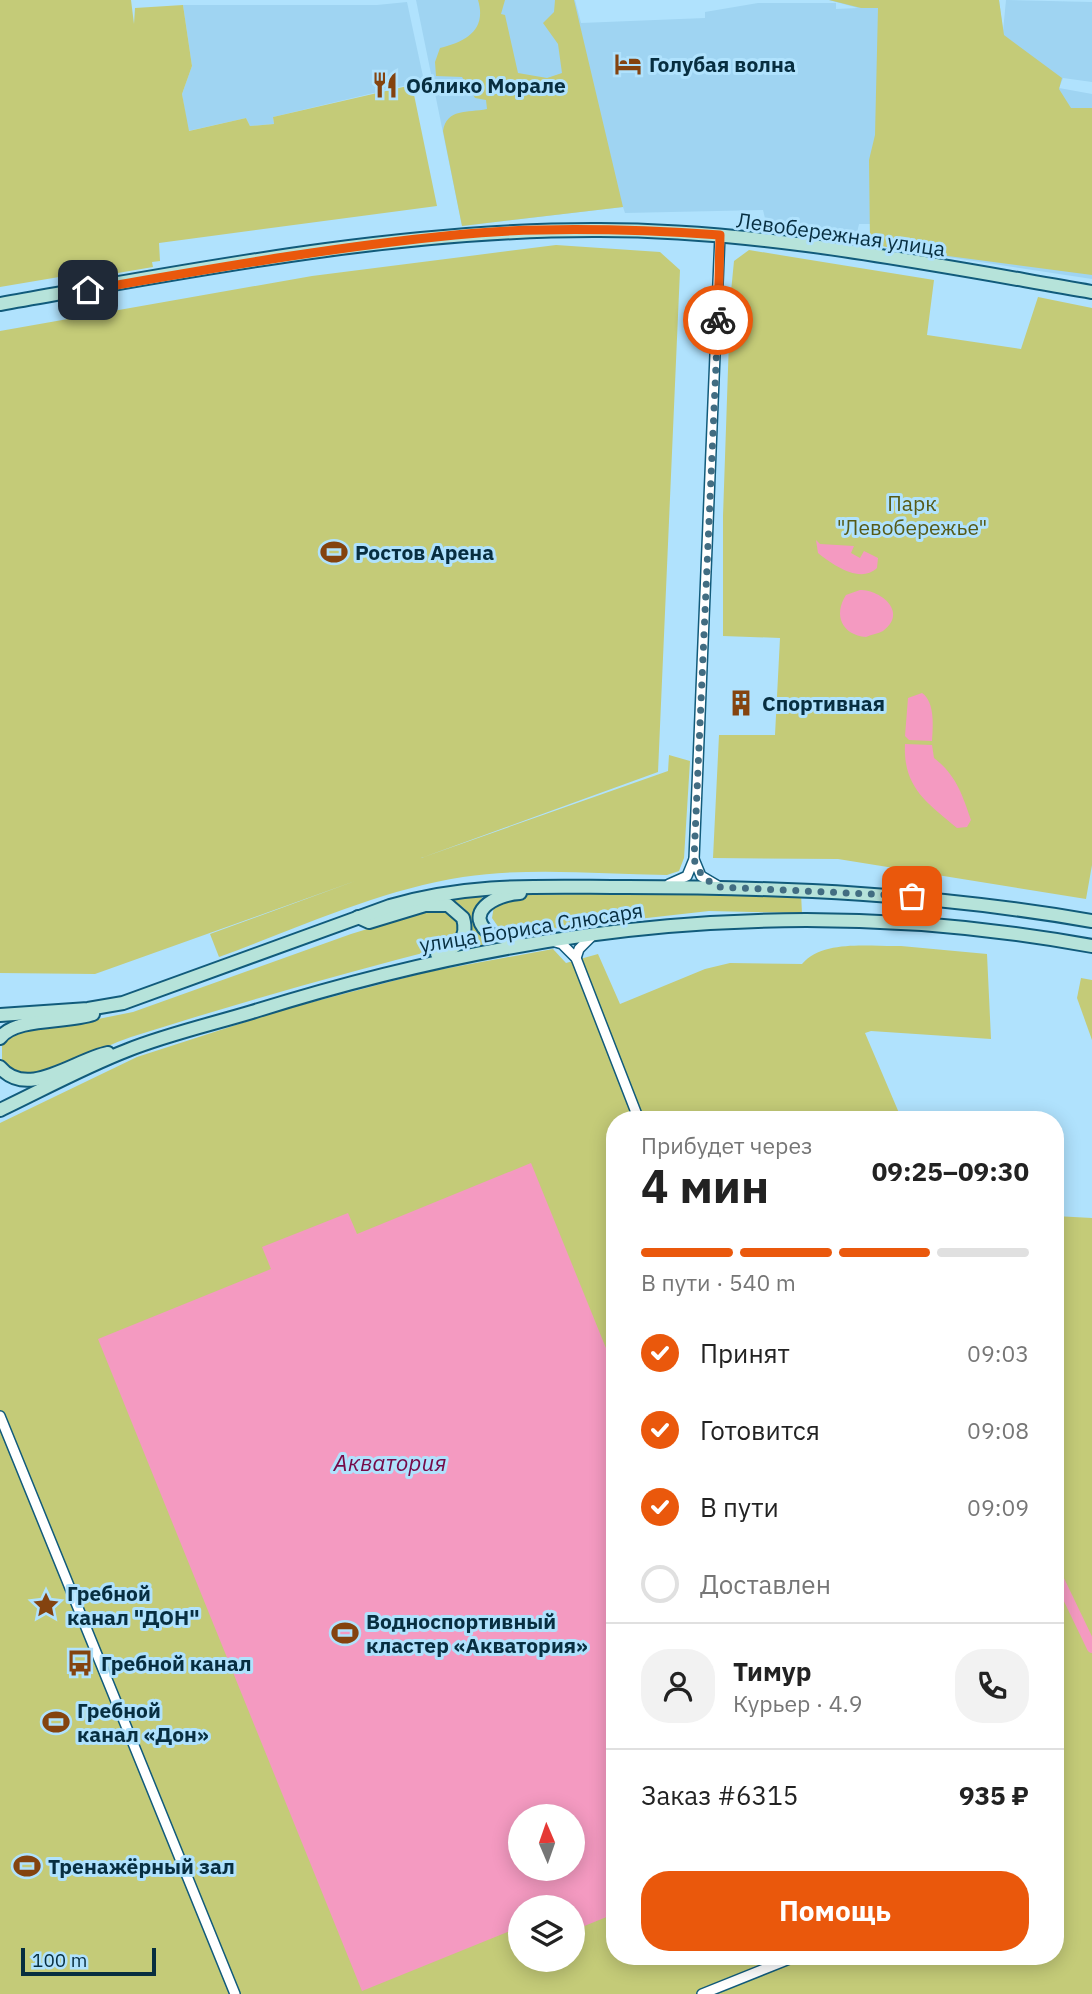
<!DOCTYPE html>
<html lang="ru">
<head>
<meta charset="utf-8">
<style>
  :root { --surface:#fff; --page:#f2f2f2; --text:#222; --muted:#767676; --line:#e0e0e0; --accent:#ea580c }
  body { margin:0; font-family:"IBM Plex Sans",sans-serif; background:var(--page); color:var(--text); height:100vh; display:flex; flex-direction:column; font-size:26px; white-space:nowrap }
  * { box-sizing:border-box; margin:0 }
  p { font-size:23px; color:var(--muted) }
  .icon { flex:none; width:38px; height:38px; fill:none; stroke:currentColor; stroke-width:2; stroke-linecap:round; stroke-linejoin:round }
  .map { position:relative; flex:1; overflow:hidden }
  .details { position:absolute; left:606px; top:1111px; width:458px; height:854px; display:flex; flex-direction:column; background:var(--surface); border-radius:28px; box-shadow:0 4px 18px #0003 }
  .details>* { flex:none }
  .needle { width:46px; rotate:358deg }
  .buttons { position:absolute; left:508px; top:1804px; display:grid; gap:14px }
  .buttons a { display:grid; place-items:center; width:77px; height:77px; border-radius:50%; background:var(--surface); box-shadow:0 4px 18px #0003; font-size:35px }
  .scale { position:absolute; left:21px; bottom:18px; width:135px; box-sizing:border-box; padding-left:7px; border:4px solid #072e40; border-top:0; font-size:19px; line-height:24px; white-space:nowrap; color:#072e40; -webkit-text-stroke:5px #b0e2fd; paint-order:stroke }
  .pin { position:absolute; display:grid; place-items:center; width:60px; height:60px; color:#fff; margin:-30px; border-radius:14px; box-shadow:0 4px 10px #0006 }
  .courier { position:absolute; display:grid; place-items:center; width:70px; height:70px; margin:-35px; border:5px solid #ea580c; border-radius:50%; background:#fff; color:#222; box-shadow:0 2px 9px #0007 }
  .overview em { font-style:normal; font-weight:700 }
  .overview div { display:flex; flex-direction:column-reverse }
  .overview { display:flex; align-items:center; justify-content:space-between; height:119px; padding:0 35px }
  h1 { font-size:46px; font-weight:700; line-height:52px }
  .bar { display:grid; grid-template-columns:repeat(4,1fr); gap:10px 7px; align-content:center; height:84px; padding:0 35px }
  .bar i { height:9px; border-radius:5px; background:var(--line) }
  .bar .selected { background:var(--accent) }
  .bar p { grid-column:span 4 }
  .line { display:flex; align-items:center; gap:18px; padding:0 35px; border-top:2px solid var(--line) }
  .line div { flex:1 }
  .round { display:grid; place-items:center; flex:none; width:74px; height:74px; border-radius:28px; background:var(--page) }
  ol { padding:0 35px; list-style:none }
  li { display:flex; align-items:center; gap:21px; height:77px }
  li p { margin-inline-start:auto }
  li .icon { padding:7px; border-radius:50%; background:var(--accent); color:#fff; stroke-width:4 }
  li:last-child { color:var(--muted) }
  li i { width:38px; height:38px; border:4px solid var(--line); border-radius:50% }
  .cta { display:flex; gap:14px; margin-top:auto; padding:14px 35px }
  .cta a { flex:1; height:80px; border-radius:28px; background:var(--accent); color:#fff; font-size:28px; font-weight:700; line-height:80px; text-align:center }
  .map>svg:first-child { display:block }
  .built { fill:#9fd4f2 }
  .green { fill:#c4cb78; fill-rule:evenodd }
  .water { fill:#f49ac1; fill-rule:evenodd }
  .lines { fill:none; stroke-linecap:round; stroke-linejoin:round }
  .canal { stroke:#f49ac1; stroke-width:10 }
  .street-casing { stroke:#115b7b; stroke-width:12 }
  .secondary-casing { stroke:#115b7b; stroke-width:16 }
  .street { stroke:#fff; stroke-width:9 }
  .secondary { stroke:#b6e3da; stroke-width:12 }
  .done { stroke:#426d82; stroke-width:7; stroke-dasharray:0 12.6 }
  .route { stroke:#ea580c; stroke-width:9 }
  .labels { text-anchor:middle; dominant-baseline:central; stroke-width:6; stroke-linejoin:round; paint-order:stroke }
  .poi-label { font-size:21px; font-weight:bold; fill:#072e40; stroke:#b0e2fd; text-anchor:start }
  .street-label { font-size:21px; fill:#072e40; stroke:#b0e2fd }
  .park-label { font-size:21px; fill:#565a17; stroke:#b0e2fd }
  .water-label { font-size:23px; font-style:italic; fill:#760a48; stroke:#b0e2fd }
</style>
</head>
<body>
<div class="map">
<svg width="1092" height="1994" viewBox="0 0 1092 1994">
  <rect width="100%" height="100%" fill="#b0e2fd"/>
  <!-- built -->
  <g class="built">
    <polygon points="416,0 575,0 581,23 705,18 705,12 758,3 836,3 836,9 858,8 829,0 999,0 1003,31 1006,0 1092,2 1092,82 1063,78 1059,88 1092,94 1092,279 895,249 870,243 870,224 859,224 854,246 768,231 763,210 625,213 623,207 462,226"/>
    <polygon points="407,2 424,81 273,117 274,124 250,126 246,118 188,131 182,94 192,66 183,5 377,5"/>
  </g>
  <!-- green -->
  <g class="green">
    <polygon points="0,0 131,0 134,24 135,8 183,5 192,66 182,94 189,131 246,118 250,126 274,124 273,117 412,85 437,206 159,243 160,261 152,262 153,267 71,281 59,277 0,287"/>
    <path d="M478,0H505L501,14L505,15L518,73L547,78L562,73L558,44L543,23L554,12L555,0H574L623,207L462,226L443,131C447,108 467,113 487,109L486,100L475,98L462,77L436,76L435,62L440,48C466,42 487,30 478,0Z"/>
    <polygon points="829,0 999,0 1004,35 1062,78 1059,89 1071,108 1092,108 1092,275 895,249 870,243 869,160 875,135 878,8 861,8"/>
    <path d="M556,245L660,252L680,270L658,772L421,858L668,771L669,755L690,761L684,858L679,871L667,875C600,874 529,867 463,877C379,890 298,928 219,957L210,934L358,880L95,974L0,973V331L312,276Z"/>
    <polygon points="749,250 934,280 927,335 1021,349 1038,297 1092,308 1092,865 1086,899 838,859 713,858 719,735 775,735 780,638 723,636 723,516 729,340 726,343 734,261"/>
    <polygon points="728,892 801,894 802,913 709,911 514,933 499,928 492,918 494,906 514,895"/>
    <polygon points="484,893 479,904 484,936 493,945 464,951 471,924 465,909 451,898"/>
    <path d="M436,908H447L459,919L461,932L446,947C340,974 235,1004 131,1037C95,1049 58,1074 20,1077L2,1064V1044L20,1029L78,1023L133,1012L351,934Z"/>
    <path d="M901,946L987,954L991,1039L871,1031L865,1033L902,1120H614V1956H1055V1216L1092,1218V1994H0V1123L137,1057L282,1010L427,972L553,949L566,963L598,954L620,1004L705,969L730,963L802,964C824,939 870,947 901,946ZM520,1816H572V1869H520ZM520,1908H572V1960H520Z"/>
    <polygon points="1081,978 1092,980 1092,1040 1077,998"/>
  </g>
  <!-- water -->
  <g class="water">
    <path d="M816,540L820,544L854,546L851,553L860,558L864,551L878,558L877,568C860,584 833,565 818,553Z"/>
    <path d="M860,590C882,590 908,613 883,631C878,634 872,634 866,637C842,635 833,615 846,595Z"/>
    <path d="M922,693C935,702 933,726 932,741L909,740L905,736L908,698Z"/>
    <path d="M905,744L932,745L934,758C956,775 962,794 971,820L967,827L957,828C926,802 903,787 905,744Z"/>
    <path d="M531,1163L614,1368V1914L572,1931V1908H520V1927L362,1991L98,1339L271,1269L262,1247L348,1213L357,1234ZM520,1816H572V1869H520Z"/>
  </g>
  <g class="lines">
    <!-- canal -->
    <polyline class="canal" points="1055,1571 1092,1648"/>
    <!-- street casing -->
    <g class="street-casing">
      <g id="street">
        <polyline points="694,859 701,876 718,886"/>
        <polyline points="669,884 687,876 694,859 720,235"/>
        <polyline points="552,941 562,944 576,958 639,1120"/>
        <polyline points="576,958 579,949 593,935"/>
        <polyline points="0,1416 235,1994"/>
        <polyline points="702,1994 797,1956"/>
      </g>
    </g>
    <!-- secondary casing -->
    <g class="secondary-casing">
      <g id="secondary">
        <path d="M0,304C193,270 396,230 593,230C758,229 929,264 1092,292"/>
        <path d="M358,917L369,922L425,905H448L463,918C469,939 456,949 437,954"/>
        <path d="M518,938L493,936C460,914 495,894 520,893"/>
        <path d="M0,1015L88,1009L123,1003L390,906C472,882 544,887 627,887C784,887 937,894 1092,921"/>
        <path d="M0,1038C15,1017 68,1023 93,1014"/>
        <path d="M0,1067C27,1100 74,1060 108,1053"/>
        <path d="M0,1110C42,1090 84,1067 128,1050C165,1035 212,1024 252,1012C532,924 801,893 1092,946"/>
      </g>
    </g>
    <!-- street -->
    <use href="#street" class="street"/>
    <!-- secondary -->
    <use href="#secondary" class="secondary"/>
  </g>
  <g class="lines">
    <!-- done -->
    <path class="done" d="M718,320L694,859C699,874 705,880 719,887L912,896"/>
    <!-- route -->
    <path class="route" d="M88,290C210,269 332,247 455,235C543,226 633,229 720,235L718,320"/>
  </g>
  <!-- icons -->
  <defs>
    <g id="hotel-bare" transform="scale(2.1)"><path d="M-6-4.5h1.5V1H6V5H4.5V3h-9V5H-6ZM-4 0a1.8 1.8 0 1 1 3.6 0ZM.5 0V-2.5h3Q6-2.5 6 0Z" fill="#84430f" stroke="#b0e2fd" stroke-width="2.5" paint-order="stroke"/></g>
    <g id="restaurant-bare" transform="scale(2.1)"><path d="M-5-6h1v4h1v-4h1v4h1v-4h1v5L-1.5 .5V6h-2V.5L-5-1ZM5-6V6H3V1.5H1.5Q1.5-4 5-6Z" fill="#84430f" stroke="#b0e2fd" stroke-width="2.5" paint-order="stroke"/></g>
    <g id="stadium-bare" transform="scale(2.1)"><path d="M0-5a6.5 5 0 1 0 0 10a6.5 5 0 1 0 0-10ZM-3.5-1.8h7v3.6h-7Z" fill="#84430f" stroke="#b0e2fd" stroke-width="2.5" paint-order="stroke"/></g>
    <g id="building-bare" transform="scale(2.1)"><path d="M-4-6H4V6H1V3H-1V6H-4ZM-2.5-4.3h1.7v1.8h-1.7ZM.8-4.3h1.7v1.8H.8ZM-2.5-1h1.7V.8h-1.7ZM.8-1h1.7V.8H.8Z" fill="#84430f" stroke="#b0e2fd" stroke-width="2.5" paint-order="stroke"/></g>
    <g id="sight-bare" transform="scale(2.1)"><path d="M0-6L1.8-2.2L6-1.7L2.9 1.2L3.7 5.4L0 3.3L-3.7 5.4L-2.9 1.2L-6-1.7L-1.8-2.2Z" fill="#84430f" stroke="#b0e2fd" stroke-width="2.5" paint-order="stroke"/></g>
    <g id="bus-bare" transform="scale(2.1)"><path d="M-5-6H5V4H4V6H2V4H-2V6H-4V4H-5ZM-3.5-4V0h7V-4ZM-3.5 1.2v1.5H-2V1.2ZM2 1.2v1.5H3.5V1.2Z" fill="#84430f" stroke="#b0e2fd" stroke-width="2.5" paint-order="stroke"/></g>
  </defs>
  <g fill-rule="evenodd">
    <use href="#hotel-bare" x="628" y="64"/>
    <use href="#restaurant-bare" x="385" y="85"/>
    <use href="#stadium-bare" x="334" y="552"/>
    <use href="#building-bare" x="741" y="703"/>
    <use href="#sight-bare" x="46" y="1605"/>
    <use href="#stadium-bare" x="345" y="1633"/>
    <use href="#bus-bare" x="80" y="1663"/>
    <use href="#stadium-bare" x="56" y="1722"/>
    <use href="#stadium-bare" x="27" y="1866"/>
  </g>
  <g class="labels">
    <!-- poi labels -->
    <g class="poi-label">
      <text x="649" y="64">Голубая волна</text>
      <text x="406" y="85">Облико Морале</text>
      <text x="355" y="552">Ростов Арена</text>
      <text x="762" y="703">Спортивная</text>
      <text x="67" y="1593">Гребной<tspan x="67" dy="24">канал "ДОН"</tspan></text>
      <text x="366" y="1621">Водноспортивный<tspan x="366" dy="24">кластер «Акватория»</tspan></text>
      <text x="101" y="1663">Гребной канал</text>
      <text x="77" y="1710">Гребной<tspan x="77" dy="24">канал «Дон»</tspan></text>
      <text x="48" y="1866">Тренажёрный зал</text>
    </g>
    <!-- street labels -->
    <g class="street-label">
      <text transform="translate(841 234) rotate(8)">Левобережная улица</text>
      <text transform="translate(531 927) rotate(-9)">улица Бориса Слюсаря</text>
    </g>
    <!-- park labels -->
    <g class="park-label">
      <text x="912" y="503">Парк<tspan x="912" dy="24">"Левобережье"</tspan></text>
    </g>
    <!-- water labels -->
    <g class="water-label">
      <text x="390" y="1462">Акватория</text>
    </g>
  </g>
</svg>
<div class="buttons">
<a><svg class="needle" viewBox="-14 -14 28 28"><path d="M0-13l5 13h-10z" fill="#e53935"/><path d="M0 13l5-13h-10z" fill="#767676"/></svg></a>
<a><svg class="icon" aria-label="layers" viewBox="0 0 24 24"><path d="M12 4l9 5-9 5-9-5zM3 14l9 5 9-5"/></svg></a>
</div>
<div class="scale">100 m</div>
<div class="pin" style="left:912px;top:896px;background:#ea580c"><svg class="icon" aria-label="bag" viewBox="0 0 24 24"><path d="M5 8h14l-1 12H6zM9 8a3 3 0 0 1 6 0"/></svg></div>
<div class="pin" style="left:88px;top:290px;background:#1f2937"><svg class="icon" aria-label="home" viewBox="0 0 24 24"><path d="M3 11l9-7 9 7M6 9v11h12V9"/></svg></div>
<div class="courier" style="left:718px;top:320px"><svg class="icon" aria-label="bike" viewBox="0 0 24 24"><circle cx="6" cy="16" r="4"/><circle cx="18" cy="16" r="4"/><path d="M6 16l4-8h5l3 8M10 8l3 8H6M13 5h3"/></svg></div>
<section class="details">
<div class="overview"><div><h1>4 мин</h1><p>Прибудет через</p></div><em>09:25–09:30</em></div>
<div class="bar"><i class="selected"></i><i class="selected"></i><i class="selected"></i><i></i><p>В пути · 540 m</p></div>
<ol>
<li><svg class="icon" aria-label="check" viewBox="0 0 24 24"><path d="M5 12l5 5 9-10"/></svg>Принят<p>09:03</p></li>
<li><svg class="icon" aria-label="check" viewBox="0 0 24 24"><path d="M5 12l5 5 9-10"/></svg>Готовится<p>09:08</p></li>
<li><svg class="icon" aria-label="check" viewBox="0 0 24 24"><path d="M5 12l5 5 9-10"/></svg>В пути<p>09:09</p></li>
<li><i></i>Доставлен</li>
</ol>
<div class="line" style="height:126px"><a class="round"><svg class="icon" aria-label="person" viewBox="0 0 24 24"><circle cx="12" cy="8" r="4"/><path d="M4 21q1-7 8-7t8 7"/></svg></a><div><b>Тимур</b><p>Курьер · 4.9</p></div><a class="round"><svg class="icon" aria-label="phone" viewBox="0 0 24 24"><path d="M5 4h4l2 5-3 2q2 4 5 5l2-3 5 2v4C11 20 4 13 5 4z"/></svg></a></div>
<div class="line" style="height:91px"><div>Заказ #6315</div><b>935 ₽</b></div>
<div class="cta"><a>Помощь</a></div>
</section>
</div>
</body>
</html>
